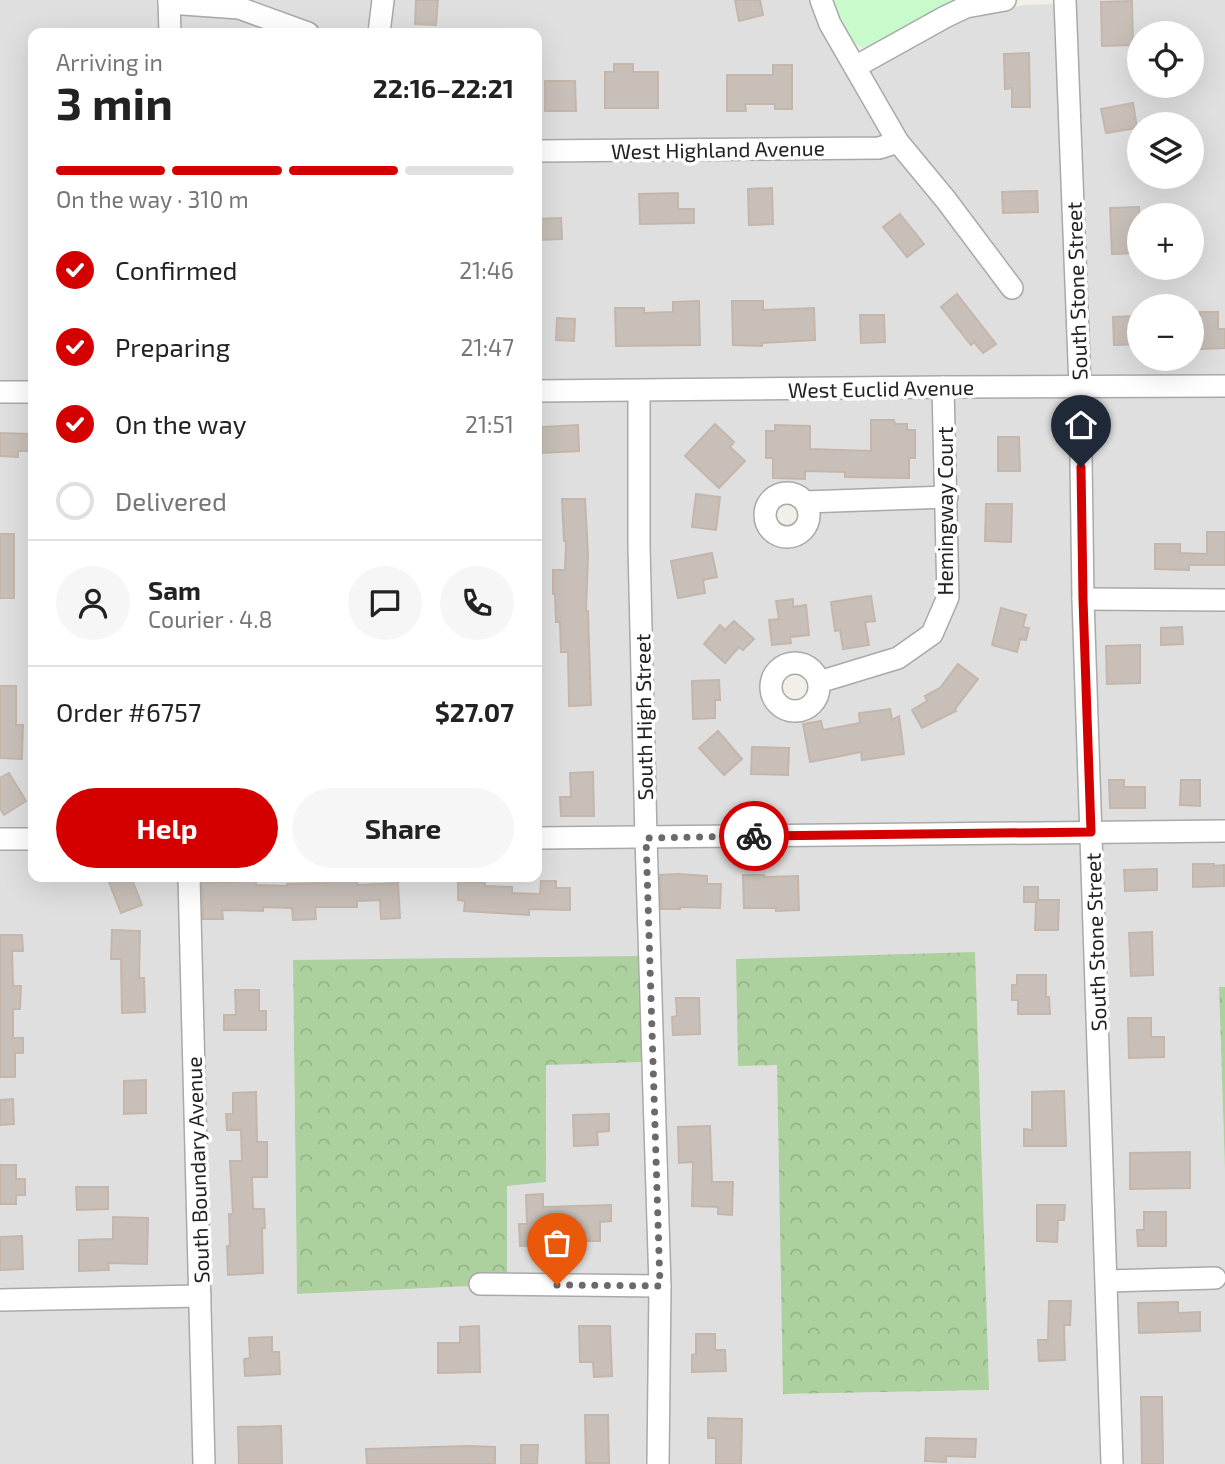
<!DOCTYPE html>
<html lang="en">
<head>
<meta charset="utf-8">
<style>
  :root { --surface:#fff; --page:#f6f6f6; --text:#222; --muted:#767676; --line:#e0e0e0; --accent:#d40000 }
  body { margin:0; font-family:"Exo 2",sans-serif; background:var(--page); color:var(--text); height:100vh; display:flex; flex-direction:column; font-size:26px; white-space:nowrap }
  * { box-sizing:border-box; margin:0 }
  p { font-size:23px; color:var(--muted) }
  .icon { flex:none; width:38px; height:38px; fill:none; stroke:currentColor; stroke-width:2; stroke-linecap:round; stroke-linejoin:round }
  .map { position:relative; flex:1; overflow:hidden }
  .panel { position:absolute; left:28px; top:28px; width:514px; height:854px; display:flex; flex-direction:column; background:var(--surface); border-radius:14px; box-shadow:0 7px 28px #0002 }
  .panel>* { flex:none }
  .controls { position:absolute; left:1127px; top:21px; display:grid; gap:14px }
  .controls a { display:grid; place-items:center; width:77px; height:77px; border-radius:50%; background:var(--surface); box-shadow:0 7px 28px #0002; font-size:35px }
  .pin { position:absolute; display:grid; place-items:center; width:60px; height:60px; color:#fff; margin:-72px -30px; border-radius:50% 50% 50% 0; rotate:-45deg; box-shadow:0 0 7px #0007 }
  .pin .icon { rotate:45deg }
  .courier { position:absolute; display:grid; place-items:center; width:70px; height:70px; margin:-35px; border:5px solid #d40000; border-radius:50%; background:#fff; color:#222; box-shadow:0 2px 9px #0007 }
  .headline em { font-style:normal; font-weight:700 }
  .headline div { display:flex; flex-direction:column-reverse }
  .headline { display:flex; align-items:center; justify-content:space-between; height:119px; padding:0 28px }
  h1 { font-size:46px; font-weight:700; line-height:52px }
  .bar { display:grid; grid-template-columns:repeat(4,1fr); gap:10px 7px; align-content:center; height:84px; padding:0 28px }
  .bar i { height:9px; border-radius:5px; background:var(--line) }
  .bar .current { background:var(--accent) }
  .bar p { grid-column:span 4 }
  .line { display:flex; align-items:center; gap:18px; padding:0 28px; border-top:2px solid var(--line) }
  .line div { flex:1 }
  .round { display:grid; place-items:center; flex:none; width:74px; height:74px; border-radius:37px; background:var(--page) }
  ol { padding:0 28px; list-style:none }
  li { display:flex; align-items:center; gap:21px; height:77px }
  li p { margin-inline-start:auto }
  li .icon { padding:7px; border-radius:50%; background:var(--accent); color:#fff; stroke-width:4 }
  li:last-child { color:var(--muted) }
  li i { width:38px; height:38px; border:4px solid var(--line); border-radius:50% }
  .cta { display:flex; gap:14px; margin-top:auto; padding:14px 28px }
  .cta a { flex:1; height:80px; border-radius:42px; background:var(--accent); color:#fff; font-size:28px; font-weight:700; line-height:80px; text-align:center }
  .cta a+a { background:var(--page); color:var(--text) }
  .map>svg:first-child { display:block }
  .residential { fill:#e0dfdf; fill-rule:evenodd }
  .forest { fill:url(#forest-crowns) }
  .park { fill:#c8facc }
  .building { fill:#c7bfb8; stroke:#c4b6ab; stroke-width:2 }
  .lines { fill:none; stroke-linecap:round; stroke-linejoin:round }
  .minor-casing { stroke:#a9a9a9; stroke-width:24 }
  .minor { stroke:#fff; stroke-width:21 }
  .done { stroke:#6b6a68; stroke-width:7; stroke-dasharray:0 12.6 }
  .route { stroke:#d40000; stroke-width:9 }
  .labels { text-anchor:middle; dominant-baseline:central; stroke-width:7; stroke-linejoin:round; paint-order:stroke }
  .street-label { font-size:21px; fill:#222; stroke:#fff }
</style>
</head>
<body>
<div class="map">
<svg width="1225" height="1464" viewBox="0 0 1225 1464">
  <defs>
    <pattern id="forest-crowns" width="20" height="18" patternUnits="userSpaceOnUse" patternTransform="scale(1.75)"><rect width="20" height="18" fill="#add19e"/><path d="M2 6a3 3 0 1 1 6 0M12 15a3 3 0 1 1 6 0" fill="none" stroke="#95b388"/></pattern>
  </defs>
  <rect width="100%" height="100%" fill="#f2efe9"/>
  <!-- residential -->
  <g class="residential">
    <polygon points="0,0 162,0 162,33 33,33 33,383 0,384"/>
    <polygon points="242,0 375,0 371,33 325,33 310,25"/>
    <polygon points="390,0 813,0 886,137 878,139 537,142 537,33 387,33"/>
    <path d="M1073,0H1225V377L1088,379ZM1139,33H1192V86H1139ZM1139,124H1192V177H1139ZM1139,215H1192V268H1139ZM1139,306H1192V359H1139Z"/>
    <polygon points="1057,4 1073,379 537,382 537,160 896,152 940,206 1012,300 1023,288 952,194 905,138 866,70 968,16 1024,5"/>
    <polygon points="177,12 238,17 283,33 178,33"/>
    <polygon points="935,395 939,488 808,494 796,486 782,485 771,489 766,494 760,502 757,513 759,527 763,533 773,542 789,546 801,542 809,536 815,527 817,519 816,511 939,506 941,595 926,628 895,650 824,671 817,662 805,655 795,654 786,655 777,660 769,668 765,677 763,688 766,699 771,708 779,715 789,719 799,719 811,715 819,709 825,700 827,688 900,666 938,638 956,597 951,395 1073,396 1075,608 1083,824 653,829 647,546 646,399"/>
    <polygon points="1225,395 1225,591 1090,590 1088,396"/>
    <polygon points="631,399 638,829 537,829 537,400"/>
    <rect x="0" y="401" width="33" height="430"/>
    <polygon points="1091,608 1225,608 1225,822 1098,824"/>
    <polygon points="1225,840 1225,987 1219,988 1225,1172 1225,1464 1120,1464 1115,1290 1222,1287 1223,1270 1114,1272 1098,841"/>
    <path d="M1083,841L1105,1464H665L654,846ZM777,1065L988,1390L784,1394Z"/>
    <polygon points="639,846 652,1277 507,1276 507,1186 546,1182 546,1065 293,960 297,1294 472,1286 472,1293 652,1295 650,1464 212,1464 197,877 537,877 537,847"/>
    <polygon points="0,848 33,848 33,877 181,877 192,1288 0,1292"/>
    <polygon points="193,1305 197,1464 0,1464 0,1309"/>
  </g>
  <!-- forest -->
  <g class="forest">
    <polygon points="975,952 989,1390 783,1394 777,1065 738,1066 736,959"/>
    <polygon points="641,956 642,1062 546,1065 546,1182 507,1186 507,1276 473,1275 472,1286 297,1294 293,960"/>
    <polygon points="1219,987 1225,987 1225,1172"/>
  </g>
  <!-- park -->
  <polygon class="park" points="830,0 962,0 863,48 850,41"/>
  <!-- building -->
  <g class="building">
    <polygon points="416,0 438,0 436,25 415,24"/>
    <polygon points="735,0 760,0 763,15 739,21"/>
    <polygon points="1132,1 1133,45 1102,46 1101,2"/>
    <polygon points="1029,53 1030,107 1012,107 1012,88 1005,89 1004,54"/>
    <polygon points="614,64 633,64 633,72 658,72 658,108 605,108 605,72 614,72"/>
    <polygon points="773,65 792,65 792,109 775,109 775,104 745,104 746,111 727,111 727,75 773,75"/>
    <polygon points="545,81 575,81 576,111 545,111"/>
    <polygon points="1133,103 1137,128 1106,133 1101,109"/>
    <polygon points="772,188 773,224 749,225 748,189"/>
    <polygon points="1037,191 1038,212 1003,213 1002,192"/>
    <polygon points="678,193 678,209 694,209 694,223 640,224 639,194"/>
    <polygon points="1139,207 1139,253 1112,254 1110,208"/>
    <polygon points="900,214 924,244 907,257 883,227"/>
    <polygon points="561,218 562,239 537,240 537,219"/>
    <polygon points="957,294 996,344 983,353 974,342 971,345 941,307"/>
    <polygon points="699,301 700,345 616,346 615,308 644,308 644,313 673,312 673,302"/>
    <polygon points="732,301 763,301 763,310 814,308 815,340 762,343 762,346 733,345"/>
    <polygon points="1200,312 1218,312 1218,329 1225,329 1225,348 1200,349"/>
    <polygon points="860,315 884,315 885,342 861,343"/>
    <polygon points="1139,316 1139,344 1114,345 1113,317"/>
    <polygon points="557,318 575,319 574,341 556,340"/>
    <polygon points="871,420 894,420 895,424 907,424 907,430 915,430 915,458 909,458 909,478 845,477 845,472 805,471 805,479 773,478 773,458 766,458 766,431 775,431 775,425 810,426 810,449 871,451"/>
    <polygon points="715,424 734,442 730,447 745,461 719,488 685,456"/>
    <polygon points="578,425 579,451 542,453 542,427"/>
    <polygon points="0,433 31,434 30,451 18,451 18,457 0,456"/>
    <polygon points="998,437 1019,437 1020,471 998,471"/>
    <polygon points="696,494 720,497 716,530 692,527"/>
    <polygon points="562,499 585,499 588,555 586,611 588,611 591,705 569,706 568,652 561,652 560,622 556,622 555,594 553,594 553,570 565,570 566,541 564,541"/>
    <polygon points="986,504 1012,504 1011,542 985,541"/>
    <polygon points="1207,532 1225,532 1225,565 1189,565 1189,570 1155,569 1155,544 1180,544 1180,553 1207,554"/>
    <rect x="0" y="534" width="14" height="64"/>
    <polygon points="712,553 717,577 703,580 705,593 678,598 671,561"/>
    <polygon points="871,596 875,621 865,622 869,645 843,649 840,630 835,631 831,602"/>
    <polygon points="793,599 793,607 806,605 809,635 790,637 791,643 772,645 769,620 779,619 776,601"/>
    <polygon points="1001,608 1026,615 1023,627 1029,628 1026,640 1020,639 1017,652 992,645"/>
    <polygon points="734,621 754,639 743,650 739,647 725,663 704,644 720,625 725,630"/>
    <polygon points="1182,627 1183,644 1161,645 1161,628"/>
    <polygon points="1140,645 1140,683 1107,684 1106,646"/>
    <polygon points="958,664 978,679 955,709 956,711 922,728 912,710 927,701 925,696 940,688"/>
    <polygon points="719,680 720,700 715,700 715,718 693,719 692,681"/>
    <polygon points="0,686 16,686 16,725 23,725 22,759 0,758"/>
    <polygon points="890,709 892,720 899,716 904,754 862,760 861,752 810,762 803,724 821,721 823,730 860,723 859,713"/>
    <polygon points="718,731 742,759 724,775 699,748"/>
    <polygon points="752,747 789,748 788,775 751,774"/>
    <polygon points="593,772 594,816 561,816 560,797 571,797 570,773"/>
    <polygon points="9,773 26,801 4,815 0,809 0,778"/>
    <polygon points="1109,780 1124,780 1124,787 1145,787 1145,808 1110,808"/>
    <polygon points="1181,780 1200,780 1200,806 1180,805"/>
    <polygon points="1193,864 1214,864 1214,866 1224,865 1224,886 1193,887"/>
    <polygon points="1157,869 1157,890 1125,891 1124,870"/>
    <polygon points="678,874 707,876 707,884 721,884 720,908 680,907 680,909 661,909 660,875"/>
    <polygon points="743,875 764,875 764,877 798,876 799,910 776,911 776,908 744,908"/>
    <polygon points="107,877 131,877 142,905 121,913"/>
    <polygon points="242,877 256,877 256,885 287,886 287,884 327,883 327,877 358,878 357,885 398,883 400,918 381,919 380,900 357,901 357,907 315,907 316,919 293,920 292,908 263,907 263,911 222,910 223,919 203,919 202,883 242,882"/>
    <polygon points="541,881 556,881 556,888 570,888 570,910 529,909 529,915 464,911 465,901 458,900 458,882 485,883 485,886 512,887 512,893 540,894"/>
    <polygon points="1024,887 1038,887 1038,900 1059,900 1058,930 1035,930 1036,902 1024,902"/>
    <polygon points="112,930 140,931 139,978 144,978 145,1012 122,1013 121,959 111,959"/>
    <polygon points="1152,932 1153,975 1131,976 1129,933"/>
    <polygon points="0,935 22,935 23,951 12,951 13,986 21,986 20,1009 13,1009 13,1038 23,1038 23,1053 15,1053 15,1077 0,1077"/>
    <polygon points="1017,975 1046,975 1046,997 1049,997 1050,1014 1018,1014 1018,1000 1012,1000 1012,985 1017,985"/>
    <polygon points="235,990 259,990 259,1011 266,1011 266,1030 224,1030 224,1015 236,1015"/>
    <polygon points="676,998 699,998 700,1034 673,1035 672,1017 677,1016"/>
    <polygon points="1128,1018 1151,1018 1151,1037 1164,1037 1164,1057 1129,1058"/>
    <polygon points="146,1080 146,1113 124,1114 124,1081"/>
    <polygon points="1064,1091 1066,1146 1024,1146 1024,1129 1032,1130 1032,1092"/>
    <polygon points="256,1092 257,1142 267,1142 267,1177 252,1177 253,1209 264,1209 265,1228 262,1228 263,1273 228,1275 227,1246 230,1246 229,1214 233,1214 230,1161 242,1161 241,1130 227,1130 226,1114 233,1114 233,1093"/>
    <polygon points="13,1099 14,1124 0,1125 0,1100"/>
    <polygon points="609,1114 609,1131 597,1132 598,1145 574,1146 573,1115"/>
    <polygon points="710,1126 712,1182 733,1182 732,1215 718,1214 718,1207 692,1206 693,1162 679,1163 678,1127"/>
    <polygon points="1190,1152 1190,1188 1130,1189 1130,1153"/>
    <polygon points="0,1165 16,1165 16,1179 25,1179 25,1195 16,1195 16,1204 0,1204"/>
    <polygon points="76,1187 108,1187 108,1209 77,1210"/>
    <polygon points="543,1194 543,1207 611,1205 611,1221 600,1222 600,1241 580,1241 579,1232 572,1232 572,1223 546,1224 547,1245 520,1246 519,1224 527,1224 526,1195"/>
    <polygon points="1037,1205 1065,1205 1064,1220 1058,1220 1057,1242 1037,1241"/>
    <polygon points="1144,1212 1166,1212 1166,1246 1138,1246 1137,1230 1144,1230"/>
    <polygon points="113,1217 148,1218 147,1264 108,1263 109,1270 79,1271 79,1240 113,1239"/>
    <polygon points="22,1236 23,1269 0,1270 0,1237"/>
    <polygon points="1049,1301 1071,1301 1070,1325 1064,1325 1065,1360 1039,1361 1038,1340 1048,1340"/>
    <polygon points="1178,1302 1178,1313 1200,1312 1200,1331 1139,1333 1138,1303"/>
    <polygon points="479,1326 480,1372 438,1373 438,1343 460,1343 460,1327"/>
    <polygon points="579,1326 610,1326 612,1376 594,1377 593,1362 580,1362"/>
    <polygon points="696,1334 715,1334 715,1350 725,1350 726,1371 692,1372 692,1355 696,1354"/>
    <polygon points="272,1337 272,1352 279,1352 280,1374 245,1376 244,1359 250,1358 249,1338"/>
    <polygon points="1141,1397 1162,1397 1163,1464 1142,1464"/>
    <polygon points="585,1415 608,1415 609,1463 586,1463"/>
    <polygon points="708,1418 742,1419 741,1464 716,1464 716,1438 708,1438"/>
    <polygon points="281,1426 282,1464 239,1464 238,1427"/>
    <polygon points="926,1438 976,1439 975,1457 946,1456 946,1462 925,1461"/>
    <polygon points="521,1445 538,1445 537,1464 521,1464"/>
    <polygon points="468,1446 495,1447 495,1464 367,1464 366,1449"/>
  </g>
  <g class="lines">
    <!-- minor casing -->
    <g class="minor-casing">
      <g id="minor">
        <polyline points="169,0 170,33"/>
        <polyline points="821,0 830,24 898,142 946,200 1012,288"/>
        <polyline points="1065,0 1080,387 1083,599 1112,1464"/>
        <polyline points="169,3 239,8 308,33"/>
        <polyline points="379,33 383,0"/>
        <polyline points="855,67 945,17 966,7 1005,0"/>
        <polyline points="537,151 879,148 898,142"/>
        <polyline points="537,391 943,387 1225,386"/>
        <polyline points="639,391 639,546 646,838 660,1286 658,1464"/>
        <polyline points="0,392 33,392"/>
        <circle cx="787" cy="515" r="22"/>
        <polyline points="805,502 947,497"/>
        <polyline points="1083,599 1225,600"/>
        <circle cx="795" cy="687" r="24"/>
        <polyline points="819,682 898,658 932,634 948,597 943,387"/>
        <polyline points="537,838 1225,831"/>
        <polyline points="0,839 33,839"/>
        <polyline points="189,877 204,1464"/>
        <polyline points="1107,1281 1215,1278"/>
        <polyline points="480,1284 660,1286"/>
        <polyline points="0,1300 200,1296"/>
      </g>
    </g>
    <!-- minor -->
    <use href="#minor" class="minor"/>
  </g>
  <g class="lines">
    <!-- done -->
    <polyline class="done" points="557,1285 660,1286 646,838 754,836"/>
    <!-- route -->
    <polyline class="route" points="754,836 1091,832 1083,599 1081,467"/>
  </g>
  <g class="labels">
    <!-- street labels -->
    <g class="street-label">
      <text transform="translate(718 149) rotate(-1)">West Highland Avenue</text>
      <text transform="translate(1076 291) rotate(-92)">South Stone Street</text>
      <text transform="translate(881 388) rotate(-1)">West Euclid Avenue</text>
      <text transform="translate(944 511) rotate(-90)">Hemingway Court</text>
      <text transform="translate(643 717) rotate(-91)">South High Street</text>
      <text transform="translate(1095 942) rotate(-92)">South Stone Street</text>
      <text transform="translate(197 1170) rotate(-92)">South Boundary Avenue</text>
    </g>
  </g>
</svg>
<div class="controls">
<a><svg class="icon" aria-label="locate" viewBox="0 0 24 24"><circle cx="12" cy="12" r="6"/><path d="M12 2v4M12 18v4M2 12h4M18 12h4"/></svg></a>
<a><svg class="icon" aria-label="layers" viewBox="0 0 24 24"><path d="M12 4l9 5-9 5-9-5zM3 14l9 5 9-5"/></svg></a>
<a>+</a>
<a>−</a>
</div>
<div class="pin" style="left:557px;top:1285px;background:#ea580c"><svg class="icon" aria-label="bag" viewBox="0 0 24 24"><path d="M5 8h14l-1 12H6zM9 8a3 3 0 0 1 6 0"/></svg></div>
<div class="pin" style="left:1081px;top:467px;background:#1f2937"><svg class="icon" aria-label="home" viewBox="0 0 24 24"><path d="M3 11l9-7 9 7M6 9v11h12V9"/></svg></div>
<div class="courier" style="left:754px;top:836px"><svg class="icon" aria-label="bike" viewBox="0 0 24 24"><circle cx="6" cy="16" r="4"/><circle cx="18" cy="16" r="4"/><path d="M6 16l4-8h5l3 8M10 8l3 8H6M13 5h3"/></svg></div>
<section class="panel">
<div class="headline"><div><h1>3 min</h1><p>Arriving in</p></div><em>22:16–22:21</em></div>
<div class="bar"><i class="current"></i><i class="current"></i><i class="current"></i><i></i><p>On the way · 310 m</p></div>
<ol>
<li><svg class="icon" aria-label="check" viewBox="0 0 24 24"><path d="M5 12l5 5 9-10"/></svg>Confirmed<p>21:46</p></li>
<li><svg class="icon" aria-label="check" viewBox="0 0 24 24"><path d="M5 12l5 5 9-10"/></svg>Preparing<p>21:47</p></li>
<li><svg class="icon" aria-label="check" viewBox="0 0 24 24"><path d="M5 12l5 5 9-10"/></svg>On the way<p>21:51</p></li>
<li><i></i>Delivered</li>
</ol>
<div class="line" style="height:126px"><a class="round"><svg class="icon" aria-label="person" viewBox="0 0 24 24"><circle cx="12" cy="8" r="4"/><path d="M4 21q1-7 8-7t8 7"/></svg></a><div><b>Sam</b><p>Courier · 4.8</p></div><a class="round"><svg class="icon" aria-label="chat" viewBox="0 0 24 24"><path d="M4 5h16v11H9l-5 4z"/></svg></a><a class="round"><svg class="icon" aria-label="phone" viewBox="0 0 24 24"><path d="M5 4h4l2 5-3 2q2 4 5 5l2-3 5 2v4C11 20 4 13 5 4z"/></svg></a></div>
<div class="line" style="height:91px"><div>Order #6757</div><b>$27.07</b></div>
<div class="cta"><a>Help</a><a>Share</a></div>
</section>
</div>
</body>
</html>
